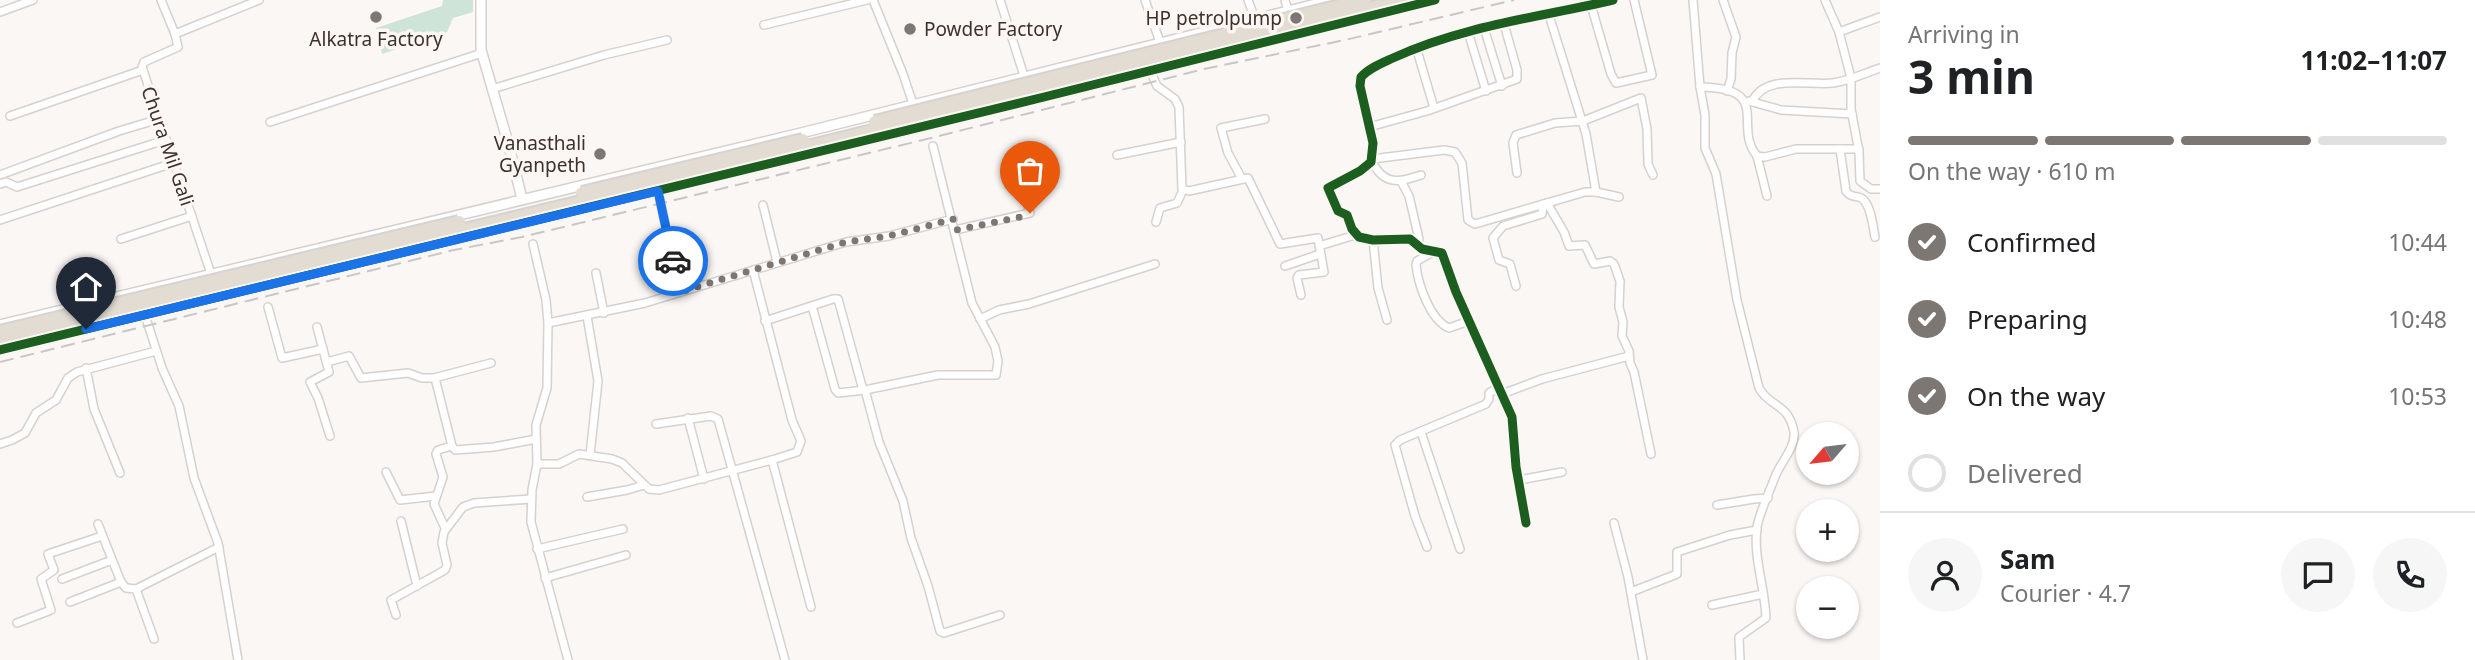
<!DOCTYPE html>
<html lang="en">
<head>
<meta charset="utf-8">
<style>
  :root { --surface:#fff; --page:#f6f6f6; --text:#202124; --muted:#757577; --line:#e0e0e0; --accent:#7d7774 }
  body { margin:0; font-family:"Noto Sans",sans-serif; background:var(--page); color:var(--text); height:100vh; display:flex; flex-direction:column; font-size:26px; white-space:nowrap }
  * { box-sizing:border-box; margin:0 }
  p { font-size:23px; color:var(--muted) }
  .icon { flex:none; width:38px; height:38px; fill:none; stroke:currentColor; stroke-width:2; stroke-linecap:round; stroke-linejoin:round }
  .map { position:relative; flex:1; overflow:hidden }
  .sheet { display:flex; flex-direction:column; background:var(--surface); width:595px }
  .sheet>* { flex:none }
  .needle { width:46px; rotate:242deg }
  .tools { position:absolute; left:1796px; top:422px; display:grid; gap:14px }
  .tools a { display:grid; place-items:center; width:63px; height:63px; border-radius:50%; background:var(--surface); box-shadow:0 2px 5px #0004; font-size:35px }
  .pin { position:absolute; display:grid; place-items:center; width:60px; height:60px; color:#fff; margin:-72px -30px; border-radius:50% 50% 50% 0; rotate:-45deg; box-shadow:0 0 7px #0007 }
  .pin .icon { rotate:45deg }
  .courier { position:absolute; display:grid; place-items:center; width:70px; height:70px; margin:-35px; border:5px solid #1a73e8; border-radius:50%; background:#fff; color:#222; box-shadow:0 2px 9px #0007 }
  .headline em { font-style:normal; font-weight:700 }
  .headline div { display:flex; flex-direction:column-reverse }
  .headline { display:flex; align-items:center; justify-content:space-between; height:119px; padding:0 28px }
  h1 { font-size:46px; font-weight:700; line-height:52px }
  .bar { display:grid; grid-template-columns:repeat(4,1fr); gap:10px 7px; align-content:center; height:84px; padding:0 28px }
  .bar i { height:9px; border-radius:5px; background:var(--line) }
  .bar .selected { background:var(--accent) }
  .bar p { grid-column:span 4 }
  .line { display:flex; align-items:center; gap:18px; padding:0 28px; border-top:2px solid var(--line) }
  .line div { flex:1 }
  .round { display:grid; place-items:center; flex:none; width:74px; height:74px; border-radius:37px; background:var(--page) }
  ol { padding:0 28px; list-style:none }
  li { display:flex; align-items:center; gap:21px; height:77px }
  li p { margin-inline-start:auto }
  li .icon { padding:7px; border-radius:50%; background:var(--accent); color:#fff; stroke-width:4 }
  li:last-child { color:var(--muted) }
  li i { width:38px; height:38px; border:4px solid var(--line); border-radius:50% }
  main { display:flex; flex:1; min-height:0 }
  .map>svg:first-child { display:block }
  .green { fill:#cfe4d8 }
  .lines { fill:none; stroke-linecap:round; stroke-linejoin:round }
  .minor-casing { stroke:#d6d1ce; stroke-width:10 }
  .tertiary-casing { stroke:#d6d1ce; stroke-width:12 }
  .minor { stroke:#fefefe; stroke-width:7 }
  .tertiary { stroke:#fefefe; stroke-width:9 }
  .rail { stroke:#c9c7c6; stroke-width:2; stroke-dasharray:14 7; stroke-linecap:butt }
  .trunk-bridge-casing { stroke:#d6d3d1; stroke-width:16; stroke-linecap:butt }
  .trunk-bridge { stroke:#e2dcd2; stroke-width:12 }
  .cycleway-casing { stroke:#fdf6f2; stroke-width:13 }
  .cycleway { stroke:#1b5e20; stroke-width:9 }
  .done { stroke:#7d7774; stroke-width:7; stroke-dasharray:0 12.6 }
  .route { stroke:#1a73e8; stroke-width:9 }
  .poi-dot { fill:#7d7774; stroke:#fdf6f2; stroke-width:2.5 }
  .labels { text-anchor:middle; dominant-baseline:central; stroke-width:7; stroke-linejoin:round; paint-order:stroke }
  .poi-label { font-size:19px; fill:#39322f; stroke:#fdf6f2; text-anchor:end }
  .street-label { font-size:19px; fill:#39322f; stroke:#fdf6f2 }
</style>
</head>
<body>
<main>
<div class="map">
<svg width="1880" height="660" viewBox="0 0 1880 660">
  <rect width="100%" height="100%" fill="#faf7f5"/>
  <!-- green -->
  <polygon class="green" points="443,0 473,0 473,12 453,18 447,32 382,54 376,28 442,6"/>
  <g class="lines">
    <!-- minor casing -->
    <g class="minor-casing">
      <g id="minor">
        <polyline points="161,0 175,34 178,47 144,62 142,67 211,274"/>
        <polyline points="873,0 903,74 913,104"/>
        <polyline points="1000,0 1024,76"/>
        <polyline points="1145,0 1160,42"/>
        <polyline points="1248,0 1255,19"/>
        <polyline points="1285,0 1288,11"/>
        <path d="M1693,0L1700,87L1705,115V148L1716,174L1737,300L1759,388C1769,407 1789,403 1794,432C1796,447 1780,463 1775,477C1770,490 1759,514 1757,527C1753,557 1765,588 1766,618L1739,637L1740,660"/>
        <polyline points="1723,0 1736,37 1732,53 1731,79 1727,91"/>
        <polyline points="1825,0 1839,32 1851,78 1851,109 1859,152 1860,181 1871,189 1880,189"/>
        <polyline points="1591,5 1611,74 1616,83 1652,75 1634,0"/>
        <polyline points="0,12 33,0"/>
        <polyline points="1549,15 1586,134 1596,192"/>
        <polyline points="764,25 867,0"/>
        <polyline points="1484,28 1502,86"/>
        <polyline points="1468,32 1486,91"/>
        <polyline points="1839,32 1880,17"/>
        <polyline points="175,34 259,0"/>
        <polyline points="1416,47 1434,108"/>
        <polyline points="1150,70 1157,86 1175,99 1179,107 1182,189 1189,191 1248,178 1280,244 1318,238 1324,272 1299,275 1297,278 1301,295"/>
        <path d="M1700,87C1774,88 1732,126 1757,156L1765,157L1796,149H1859"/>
        <polyline points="492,89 604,55 667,40"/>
        <polyline points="1749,101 1781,110 1852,114"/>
        <path d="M1752,102C1765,73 1808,86 1833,83C1849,81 1865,73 1880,68"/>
        <polyline points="10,116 143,70"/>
        <polyline points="270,122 482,53"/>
        <polyline points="1369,127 1427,111 1517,79 1517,70 1504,24"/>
        <path d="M1840,149L1846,191C1851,198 1854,195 1861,198C1871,203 1873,227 1875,237"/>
        <polyline points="1117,155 1181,142"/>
        <polyline points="1757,156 1767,196"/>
        <polyline points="1372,159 1444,150 1455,152 1462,163 1468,220 1475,224 1585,192 1596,192 1619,197"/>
        <path d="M1371,162C1375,166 1378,172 1382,175C1393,185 1409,179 1421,175"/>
        <polyline points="1517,173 1513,143 1516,135 1555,123 1583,121 1641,98 1647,129 1648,164 1653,175"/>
        <polyline points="0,175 119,131 159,119"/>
        <polyline points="1242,179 1228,153 1221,128 1265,119"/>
        <polyline points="1401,181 1409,196 1419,239"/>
        <polyline points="0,184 6,182 17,187 165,140"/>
        <polyline points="658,191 680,292"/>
        <polyline points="1547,203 1564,232 1569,246 1585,245 1594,264 1610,261 1614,264 1620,281 1619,307 1623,322 1622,336 1629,351 1630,363 1634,372 1651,454"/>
        <polyline points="763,205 777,262"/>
        <polyline points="0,220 173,163"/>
        <polyline points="1156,222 1160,208 1177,203 1183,190"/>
        <polyline points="955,230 1030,213 1018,169"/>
        <polyline points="121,239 192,216"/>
        <polyline points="1373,240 1378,288 1387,320"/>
        <polyline points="533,244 546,300 548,323 547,388 536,425 537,464 532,490 531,522 568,660"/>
        <polyline points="1319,246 1355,235"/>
        <path d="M1433,252L1417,261L1416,265C1418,284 1430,320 1449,328L1469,321"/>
        <polyline points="1285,266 1320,254"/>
        <polyline points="596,273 604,313"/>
        <polyline points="1516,286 1510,264 1499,260 1493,238 1503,226 1542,214 1543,204"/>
        <polyline points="812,306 835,389 838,393 865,390 938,375 996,375 998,361 995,347 972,303 933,146"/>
        <polyline points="268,307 282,358 323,349"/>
        <polyline points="145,315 162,368 179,406 194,478 218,543 238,660"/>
        <polyline points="587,316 598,381 590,455"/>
        <polyline points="980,319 999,310 1029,304 1155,264"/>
        <polyline points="765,321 833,299 838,299 863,390"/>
        <polyline points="548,323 645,303 846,242 889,236 953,219"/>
        <polyline points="317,327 329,372 310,382 318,398 330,436"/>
        <polyline points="327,362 349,356 361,378 408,373 422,378 435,378 452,446 455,450 494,447 536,439"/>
        <polyline points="86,368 94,409 120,473"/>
        <polyline points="434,378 491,363"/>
        <polyline points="865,390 879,442 903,501 911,538 928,586 940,631 944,633 1000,615"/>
        <polyline points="1502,394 1542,379 1629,356"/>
        <polyline points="688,418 704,479"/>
        <polyline points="656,424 711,416 718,419 785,660"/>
        <polyline points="1421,432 1460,549"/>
        <polyline points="0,444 12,440 25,433 36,413 56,400 68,378 77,372 156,351"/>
        <polyline points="772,460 811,607"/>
        <polyline points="537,464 559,464 579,454 612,459 622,463 649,489 659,490 772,460 797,452 801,441 792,420 753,270"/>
        <polyline points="386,472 400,500 436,496"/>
        <polyline points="1519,480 1562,472"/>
        <polyline points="587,497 627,490 644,485"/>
        <polyline points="1717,505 1754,499 1768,498"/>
        <polyline points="401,521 417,586"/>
        <path d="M1526,523L1516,467L1512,417L1456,292L1442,253L1422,249L1410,239L1373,240L1359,237L1352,229L1347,215L1338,211L1328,188L1360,171L1371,162L1373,143L1360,86L1361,77C1369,68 1382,63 1393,58C1462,26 1540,17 1613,0"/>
        <polyline points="1614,523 1628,577 1643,660"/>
        <polyline points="98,524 121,582 126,588 136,589"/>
        <polyline points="445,528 434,504 443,477 436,454 438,450 452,446"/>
        <polyline points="1427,547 1415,516 1395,445 1400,440 1486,404 1489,399 1489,393 1499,387"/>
        <polyline points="537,549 623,529"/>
        <polyline points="545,578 626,555"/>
        <polyline points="62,579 112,560"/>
        <polyline points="1631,592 1677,574 1677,552 1730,535 1757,530"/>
        <polyline points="70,602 121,582"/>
        <polyline points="1712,605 1763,594"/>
        <polyline points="396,615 391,600 445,570 447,565 442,543 444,532 463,507 474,503 531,499"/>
        <polyline points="17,623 51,610 41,579 54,570 48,554 102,536"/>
        <polyline points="154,639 136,589 219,547"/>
      </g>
    </g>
    <!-- tertiary casing -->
    <g class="tertiary-casing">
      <g id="tertiary">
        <polyline points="481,0 481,50 509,146 522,199"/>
        <polyline points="0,325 801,133 1332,0"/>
        <polyline points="0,350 1044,97 1435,0"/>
      </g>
    </g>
    <!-- minor -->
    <use href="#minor" class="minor"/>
    <!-- tertiary -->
    <use href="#tertiary" class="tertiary"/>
    <!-- rail -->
    <polyline class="rail" points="0,362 454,250 522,237 931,138 1204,69 1345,40 1514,0"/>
    <!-- trunk-bridge casing -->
    <g class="trunk-bridge-casing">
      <g id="trunk-bridge">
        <polyline points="875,122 1364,0"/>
        <polyline points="582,193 803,140"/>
        <polyline points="0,332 459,222"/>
        <polyline points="0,342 751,161 1405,0"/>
      </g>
    </g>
    <!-- trunk-bridge -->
    <use href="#trunk-bridge" class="trunk-bridge"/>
    <!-- cycleway casing -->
    <g class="cycleway-casing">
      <g id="cycleway">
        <polyline points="0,350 1044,97 1435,0"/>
        <path d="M1526,523L1516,467L1512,417L1456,292L1442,253L1422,249L1410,239L1373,240L1359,237L1352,229L1347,215L1338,211L1328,188L1360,171L1371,162L1373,143L1360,86L1361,77C1369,68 1382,63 1393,58C1462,26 1540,17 1613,0"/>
      </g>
    </g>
    <!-- cycleway -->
    <use href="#cycleway" class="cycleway"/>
  </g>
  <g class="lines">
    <!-- done -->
    <polyline class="done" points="673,261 680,292 846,242 889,236 953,219 956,230 1025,216 1030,213"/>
    <!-- route -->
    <polyline class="route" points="86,329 658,191 673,261"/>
  </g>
  <!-- markers -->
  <g class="poi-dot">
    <circle cx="376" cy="17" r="7"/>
    <circle cx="1296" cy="18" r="7"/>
    <circle cx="910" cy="29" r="7"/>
    <circle cx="600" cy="154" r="7"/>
  </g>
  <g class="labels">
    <!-- poi labels -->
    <g class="poi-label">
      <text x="1282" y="18">HP petrolpump</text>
      <text x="924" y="29" text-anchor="start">Powder Factory</text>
      <text x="376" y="39" text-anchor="middle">Alkatra Factory</text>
      <text x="586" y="143">Vanasthali<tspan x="586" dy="22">Gyanpeth</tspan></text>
    </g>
    <!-- street labels -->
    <g class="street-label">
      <text transform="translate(168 146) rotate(71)">Chura Mil Gali</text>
    </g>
  </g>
</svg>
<div class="tools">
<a><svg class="needle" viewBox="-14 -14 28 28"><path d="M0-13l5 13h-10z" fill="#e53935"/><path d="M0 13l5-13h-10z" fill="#757577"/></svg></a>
<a>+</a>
<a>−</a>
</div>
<div class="pin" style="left:1030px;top:213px;background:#ea580c"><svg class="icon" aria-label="bag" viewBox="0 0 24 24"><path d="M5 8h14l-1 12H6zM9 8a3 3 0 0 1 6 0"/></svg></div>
<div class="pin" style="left:86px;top:329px;background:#1f2937"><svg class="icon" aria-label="home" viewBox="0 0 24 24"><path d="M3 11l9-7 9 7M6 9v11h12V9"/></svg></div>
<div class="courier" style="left:673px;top:261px"><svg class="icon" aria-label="car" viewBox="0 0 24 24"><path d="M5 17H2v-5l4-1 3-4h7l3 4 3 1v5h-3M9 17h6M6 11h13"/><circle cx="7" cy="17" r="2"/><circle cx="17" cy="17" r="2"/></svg></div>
</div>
<section class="sheet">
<div class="headline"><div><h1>3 min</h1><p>Arriving in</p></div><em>11:02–11:07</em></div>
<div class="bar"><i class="selected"></i><i class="selected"></i><i class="selected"></i><i></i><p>On the way · 610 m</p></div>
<ol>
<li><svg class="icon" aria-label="check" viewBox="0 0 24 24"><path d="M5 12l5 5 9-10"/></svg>Confirmed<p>10:44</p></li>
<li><svg class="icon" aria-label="check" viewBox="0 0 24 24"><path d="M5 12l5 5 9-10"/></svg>Preparing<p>10:48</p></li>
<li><svg class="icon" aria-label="check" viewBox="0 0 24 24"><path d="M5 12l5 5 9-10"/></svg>On the way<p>10:53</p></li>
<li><i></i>Delivered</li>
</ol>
<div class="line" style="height:126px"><a class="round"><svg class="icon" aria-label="person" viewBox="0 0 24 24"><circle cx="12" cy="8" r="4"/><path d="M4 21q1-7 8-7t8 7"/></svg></a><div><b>Sam</b><p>Courier · 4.7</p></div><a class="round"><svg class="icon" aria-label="chat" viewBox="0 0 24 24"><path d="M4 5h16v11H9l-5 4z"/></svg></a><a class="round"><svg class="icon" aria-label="phone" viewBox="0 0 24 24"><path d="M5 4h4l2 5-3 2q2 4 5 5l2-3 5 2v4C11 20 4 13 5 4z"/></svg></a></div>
</section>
</main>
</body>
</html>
